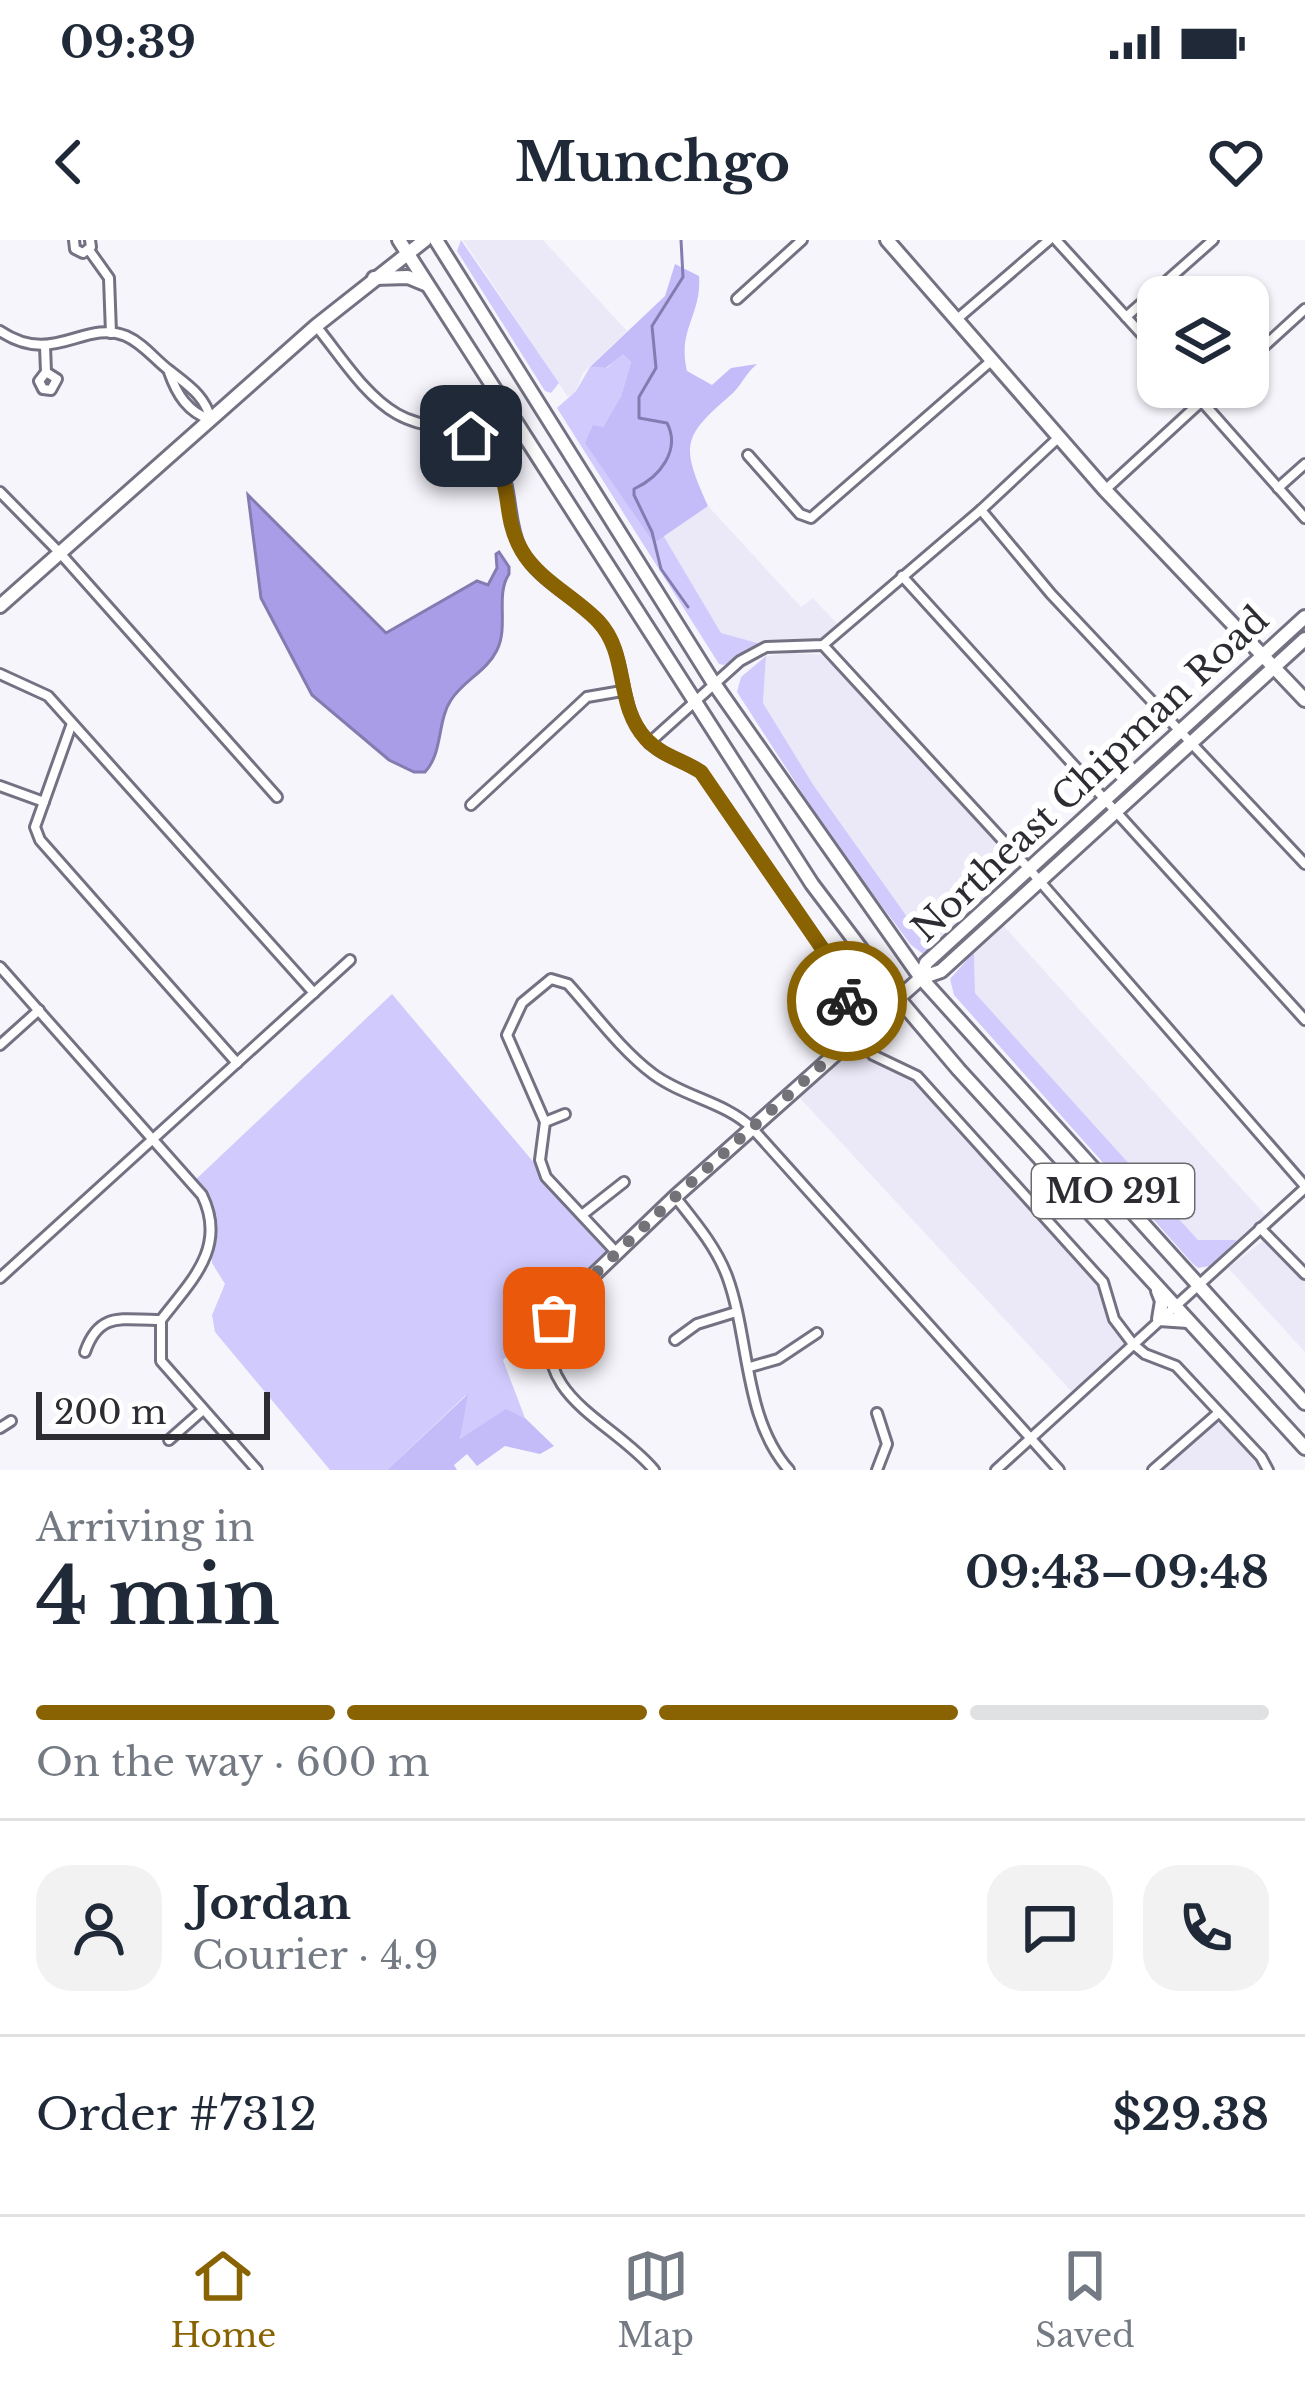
<!DOCTYPE html>
<html lang="en">
<head>
<meta charset="utf-8">
<style>
  :root { --surface:#fff; --page:#f2f2f3; --text:#1f2937; --muted:#747a83; --line:#e0e1e3; --accent:#896201 }
  body { margin:0; font-family:"Libre Baskerville",serif; background:var(--page); color:var(--text); height:100vh; display:flex; flex-direction:column; font-size:45px; white-space:nowrap }
  * { box-sizing:border-box; margin:0 }
  p { font-size:39px; color:var(--muted) }
  .icon { flex:none; width:66px; height:66px; fill:none; stroke:currentColor; stroke-width:2; stroke-linecap:round; stroke-linejoin:round }
  .map { position:relative; height:1230px; overflow:hidden }
  .panel { display:flex; flex-direction:column; background:var(--surface); flex:1 }
  .panel>* { flex:none }
  .tools { position:absolute; left:1137px; top:36px; display:grid; gap:24px }
  .tools a { display:grid; place-items:center; width:132px; height:132px; border-radius:24px; background:var(--surface); box-shadow:0 3px 9px #0004; font-size:60px }
  .scale { position:absolute; left:36px; bottom:30px; width:234px; box-sizing:border-box; padding-left:12px; border:6px solid #2c2c32; border-top:0; font-size:33px; line-height:42px; white-space:nowrap; color:#2c2c32; -webkit-text-stroke:9px #fff; paint-order:stroke }
  .pin { position:absolute; display:grid; place-items:center; width:102px; height:102px; color:#fff; margin:-51px; border-radius:24px; box-shadow:0 6px 18px #0006 }
  .courier { position:absolute; display:grid; place-items:center; width:120px; height:120px; margin:-60px; border:9px solid #896201; border-radius:50%; background:#fff; color:#222; box-shadow:0 3px 15px #0007 }
  .headline em { font-style:normal; font-weight:800 }
  .headline div { display:flex; flex-direction:column-reverse }
  .headline { display:flex; align-items:center; justify-content:space-between; height:204px; padding:0 36px }
  h1 { font-size:78px; font-weight:800; line-height:90px }
  .bar { display:grid; grid-template-columns:repeat(4,1fr); gap:18px 12px; align-content:center; height:144px; padding:0 36px }
  .bar i { height:15px; border-radius:9px; background:var(--line) }
  .bar .selected { background:var(--accent) }
  .bar p { grid-column:span 4 }
  .line { display:flex; align-items:center; gap:30px; padding:0 36px; border-top:3px solid var(--line) }
  .line div { flex:1 }
  .round { display:grid; place-items:center; flex:none; width:126px; height:126px; border-radius:36px; background:var(--page) }
  .status { display:flex; justify-content:space-between; align-items:center; height:84px; padding:0 60px; background:var(--surface); direction:ltr }
  .status svg { height:33px; fill:currentColor }
  header { display:flex; justify-content:space-between; align-items:center; height:156px; padding:0 36px; background:var(--surface); font-size:54px; font-weight:800 }
  .tabs { display:flex; justify-content:space-around; align-items:center; height:168px; border-top:3px solid var(--line); background:var(--surface); font-size:33px; color:var(--muted) }
  .tabs a { display:grid; justify-items:center; gap:6px }
  .tabs .selected { color:var(--accent) }
  .map>svg:first-child { display:block }
  .built { fill:#ebe9f8 }
  .green { fill:#d1cbfd }
  .forest { fill:#c4bbf9 }
  .water { fill:#a99de8; stroke:#847bb1; stroke-width:3 }
  .lines { fill:none; stroke-linecap:round; stroke-linejoin:round }
  .stream { stroke:#847bb1; stroke-width:3 }
  .street-casing { stroke:#747282; stroke-width:14 }
  .secondary-casing { stroke:#747282; stroke-width:18 }
  .primary-casing { stroke:#747282; stroke-width:18 }
  .street { stroke:#fff; stroke-width:8 }
  .secondary { stroke:#fff; stroke-width:12 }
  .primary { stroke:#fff; stroke-width:12 }
  .done { stroke:#737279; stroke-width:12; stroke-dasharray:0 21.6 }
  .route { stroke:#896201; stroke-width:15 }
  .labels { text-anchor:middle; dominant-baseline:central; stroke-width:12; stroke-linejoin:round; paint-order:stroke }
  .shield { fill:#fff; stroke:#6b6b70; stroke-width:3 }
  .shield-label { font-size:33px; font-weight:bold; fill:#2c2c32 }
  .street-label { font-size:36px; fill:#2c2c32; stroke:#fff }
</style>
</head>
<body>
<div class="status"><b>09:39</b><svg viewBox="0 0 49 12"><path d="M0 12V9h3v3zM5 12V6h3v6zM10 12V3h3v9zM15 12V0h3v12zM26 1h20v11H26zM47 4h2v5h-2z"/></svg></div>
<header><svg class="icon" aria-label="back" viewBox="0 0 24 24"><path d="M15 5l-7 7 7 7"/></svg>Munchgo<svg class="icon" aria-label="heart" viewBox="0 0 24 24"><path d="M12 20l-8-8c-3-5 5-10 8-4 3-6 11-1 8 4z"/></svg></header>
<div class="map">
<svg width="1305" height="1230" viewBox="0 0 1305 1230">
  <rect width="100%" height="100%" fill="#f6f5fc"/>
  <!-- built -->
  <g class="built">
    <polygon points="463,0 543,0 627,91 583,133 576,151 568,157"/>
    <polygon points="708,266 801,367 813,358 844,391 820,403 767,406 721,393 663,295"/>
    <polygon points="792,413 827,415 1023,626 1024,631 947,704 920,696 814,546 763,463 766,416"/>
    <polygon points="1002,684 1269,979 1261,979 1237,1000 1198,1000 975,753 974,712"/>
    <polygon points="855,807 915,838 1097,1039 1110,1077 1125,1104 1073,1153 798,856"/>
    <polygon points="1264,1000 1305,1040 1305,1112 1228,1028"/>
    <polygon points="1216,1181 1249,1209 1264,1230 1161,1230"/>
  </g>
  <!-- green -->
  <g class="green">
    <polygon points="461,0 559,143 551,153 545,151 457,11"/>
    <polygon points="623,113 631,122 621,156 603,187 654,303 663,295 721,393 761,404 724,425 719,424 557,168 576,151 590,127 607,128"/>
    <polygon points="766,416 763,463 814,546 920,695 947,704 926,716 911,705 834,602 737,452 741,437"/>
    <polygon points="974,712 975,753 1198,1000 1237,1000 1210,1026 1198,1028 1192,1023 954,755 950,739"/>
    <polygon points="392,754 546,937 616,1012 503,1120 525,1178 506,1170 460,1200 466,1155 387,1230 330,1230 215,1092 212,1075 225,1044 212,1023 208,968 192,943"/>
  </g>
  <!-- forest -->
  <g class="forest">
    <path d="M675,24L699,36C702,75 677,89 687,131L712,145L731,128L757,124C746,133 742,144 733,153C682,197 680,204 708,266L654,303L585,203L593,185L603,187L621,156L631,122L623,114L606,128L590,127L665,56Z"/>
    <polygon points="468,1154 460,1199 506,1169 525,1178 554,1206 540,1214 505,1206 477,1226 467,1214 454,1225 457,1230 387,1230"/>
  </g>
  <!-- water -->
  <path class="water" d="M248,255L386,393L477,341L488,345L497,328L496,314L499,312L509,327V334C495,355 509,386 497,410C487,431 463,441 451,460C437,481 443,513 425,532H414L389,520L312,455L261,358Z"/>
  <g class="lines">
    <!-- stream -->
    <path class="stream" d="M681,0L683,37L652,86L656,128L639,157V178L667,183C681,210 660,237 634,249V255L652,292L661,329L688,367"/>
    <!-- street casing -->
    <g class="street-casing">
      <g id="street">
        <polyline points="74,0 75,9 83,13 91,7 90,0"/>
        <polyline points="1056,0 1158,112"/>
        <polyline points="89,10 109,38 111,93"/>
        <polyline points="737,59 802,0"/>
        <polyline points="1126,77 1213,0"/>
        <polyline points="956,80 1049,0"/>
        <path d="M316,86C340,115 364,155 397,174C430,193 471,183 496,218C513,243 507,279 520,307C535,340 576,357 600,383C630,418 615,465 647,500C662,517 683,520 701,532L835,727L845,749L854,796L873,815L917,836L1103,1042L1114,1079L1133,1104L1145,1114L1176,1126L1261,1217L1268,1230"/>
        <path d="M0,91C54,127 83,79 126,96C144,104 155,120 170,131C189,146 205,156 211,180"/>
        <polyline points="45,106 46,132 39,141 43,149 51,150 57,139 46,132"/>
        <polyline points="1248,121 1305,69"/>
        <path d="M169,132C177,155 188,172 211,180"/>
        <polyline points="1189,147 1305,278"/>
        <polyline points="748,215 800,274 811,278 991,121"/>
        <polyline points="1278,248 1305,224"/>
        <polyline points="1105,250 1217,147"/>
        <polyline points="0,252 60,313 277,557"/>
        <polyline points="981,270 1051,354 1305,624"/>
        <polyline points="902,336 1305,780"/>
        <polyline points="823,405 1030,630 1305,946"/>
        <polyline points="0,434 48,456 314,753"/>
        <polyline points="71,486 35,587 40,600 237,823"/>
        <polyline points="649,503 740,421 766,407 823,405 981,270 1058,198"/>
        <polyline points="0,546 44,562"/>
        <polyline points="471,565 587,457 622,451"/>
        <path d="M0,727L202,955C228,1008 190,1042 161,1080V1121L257,1230"/>
        <polyline points="0,805 39,770"/>
        <polyline points="545,882 565,874"/>
        <path d="M676,958C695,982 716,1007 727,1036C750,1098 743,1178 789,1230"/>
        <polyline points="582,975 624,942"/>
        <polyline points="1260,988 1305,1034"/>
        <path d="M616,1012L546,937L540,920L545,882L507,795L522,763L551,739L568,744C595,774 621,810 653,834C684,857 725,862 752,888L1059,1230"/>
        <polyline points="0,1038 350,720"/>
        <path d="M554,1080C530,1156 613,1181 654,1230"/>
        <polyline points="675,1100 697,1084 736,1072"/>
        <path d="M85,1112C100,1069 125,1081 161,1080"/>
        <polyline points="750,1127 778,1119 817,1093"/>
        <polyline points="0,1188 11,1181"/>
        <polyline points="169,1200 203,1170"/>
        <polyline points="877,1230 887,1204 877,1173"/>
        <polyline points="996,1230 1305,948"/>
        <polyline points="1153,1230 1217,1174"/>
      </g>
    </g>
    <!-- secondary casing -->
    <g class="secondary-casing">
      <g id="secondary">
        <polyline points="887,0 1105,250 1305,460"/>
        <polyline points="0,366 316,86 425,0"/>
        <polyline points="921,738 926,723 1305,377"/>
        <polyline points="554,1079 556,1071 675,957 921,738 941,731 1305,399"/>
      </g>
    </g>
    <!-- primary casing -->
    <g class="primary-casing">
      <g id="primary">
        <polyline points="399,0 812,644 898,758 959,830 1305,1208"/>
        <polyline points="436,0 713,442 921,738 1305,1163"/>
        <polyline points="374,38 408,37 425,44"/>
        <polyline points="1158,1051 1162,1061 1159,1079 1188,1081"/>
      </g>
    </g>
    <!-- street -->
    <use href="#street" class="street"/>
    <!-- secondary -->
    <use href="#secondary" class="secondary"/>
    <!-- primary -->
    <use href="#primary" class="primary"/>
  </g>
  <g class="lines">
    <!-- done -->
    <polyline class="done" points="554,1078 556,1071 675,957 854,796 847,761"/>
    <!-- route -->
    <path class="route" d="M471,196C522,235 496,266 522,311C539,340 575,357 598,381C630,415 614,464 646,499C662,516 683,520 701,532L835,727L847,761"/>
  </g>
  <g class="labels">
    <!-- shield labels -->
    <rect class="shield" x="1032" y="924" width="162" height="54" rx="9"/>
    <g class="shield-label">
      <text x="1113" y="951">MO 291</text>
    </g>
    <!-- street labels -->
    <g class="street-label">
      <text transform="translate(1090 534) rotate(-43)">Northeast Chipman Road</text>
    </g>
  </g>
</svg>
<div class="tools">
<a><svg class="icon" aria-label="layers" viewBox="0 0 24 24"><path d="M12 4l9 5-9 5-9-5zM3 14l9 5 9-5"/></svg></a>
</div>
<div class="scale">200 m</div>
<div class="pin" style="left:554px;top:1078px;background:#ea580c"><svg class="icon" aria-label="bag" viewBox="0 0 24 24"><path d="M5 8h14l-1 12H6zM9 8a3 3 0 0 1 6 0"/></svg></div>
<div class="pin" style="left:471px;top:196px;background:#1f2937"><svg class="icon" aria-label="home" viewBox="0 0 24 24"><path d="M3 11l9-7 9 7M6 9v11h12V9"/></svg></div>
<div class="courier" style="left:847px;top:761px"><svg class="icon" aria-label="bike" viewBox="0 0 24 24"><circle cx="6" cy="16" r="4"/><circle cx="18" cy="16" r="4"/><path d="M6 16l4-8h5l3 8M10 8l3 8H6M13 5h3"/></svg></div>
</div>
<section class="panel">
<div class="headline"><div><h1>4 min</h1><p>Arriving in</p></div><em>09:43–09:48</em></div>
<div class="bar"><i class="selected"></i><i class="selected"></i><i class="selected"></i><i></i><p>On the way · 600 m</p></div>
<div class="line" style="height:216px"><a class="round"><svg class="icon" aria-label="person" viewBox="0 0 24 24"><circle cx="12" cy="8" r="4"/><path d="M4 21q1-7 8-7t8 7"/></svg></a><div><b>Jordan</b><p>Courier · 4.9</p></div><a class="round"><svg class="icon" aria-label="chat" viewBox="0 0 24 24"><path d="M4 5h16v11H9l-5 4z"/></svg></a><a class="round"><svg class="icon" aria-label="phone" viewBox="0 0 24 24"><path d="M5 4h4l2 5-3 2q2 4 5 5l2-3 5 2v4C11 20 4 13 5 4z"/></svg></a></div>
<div class="line" style="height:156px"><div>Order #7312</div><b>$29.38</b></div>
</section>
<nav class="tabs">
<a class="selected"><svg class="icon" aria-label="home" viewBox="0 0 24 24"><path d="M3 11l9-7 9 7M6 9v11h12V9"/></svg>Home</a>
<a><svg class="icon" aria-label="map" viewBox="0 0 24 24"><path d="M3 6l6-2 6 2 6-2v14l-6 2-6-2-6 2zM9 4v14M15 6v14"/></svg>Map</a>
<a><svg class="icon" aria-label="saved" viewBox="0 0 24 24"><path d="M7 4h10v16l-5-4-5 4z"/></svg>Saved</a>
</nav>
</body>
</html>
